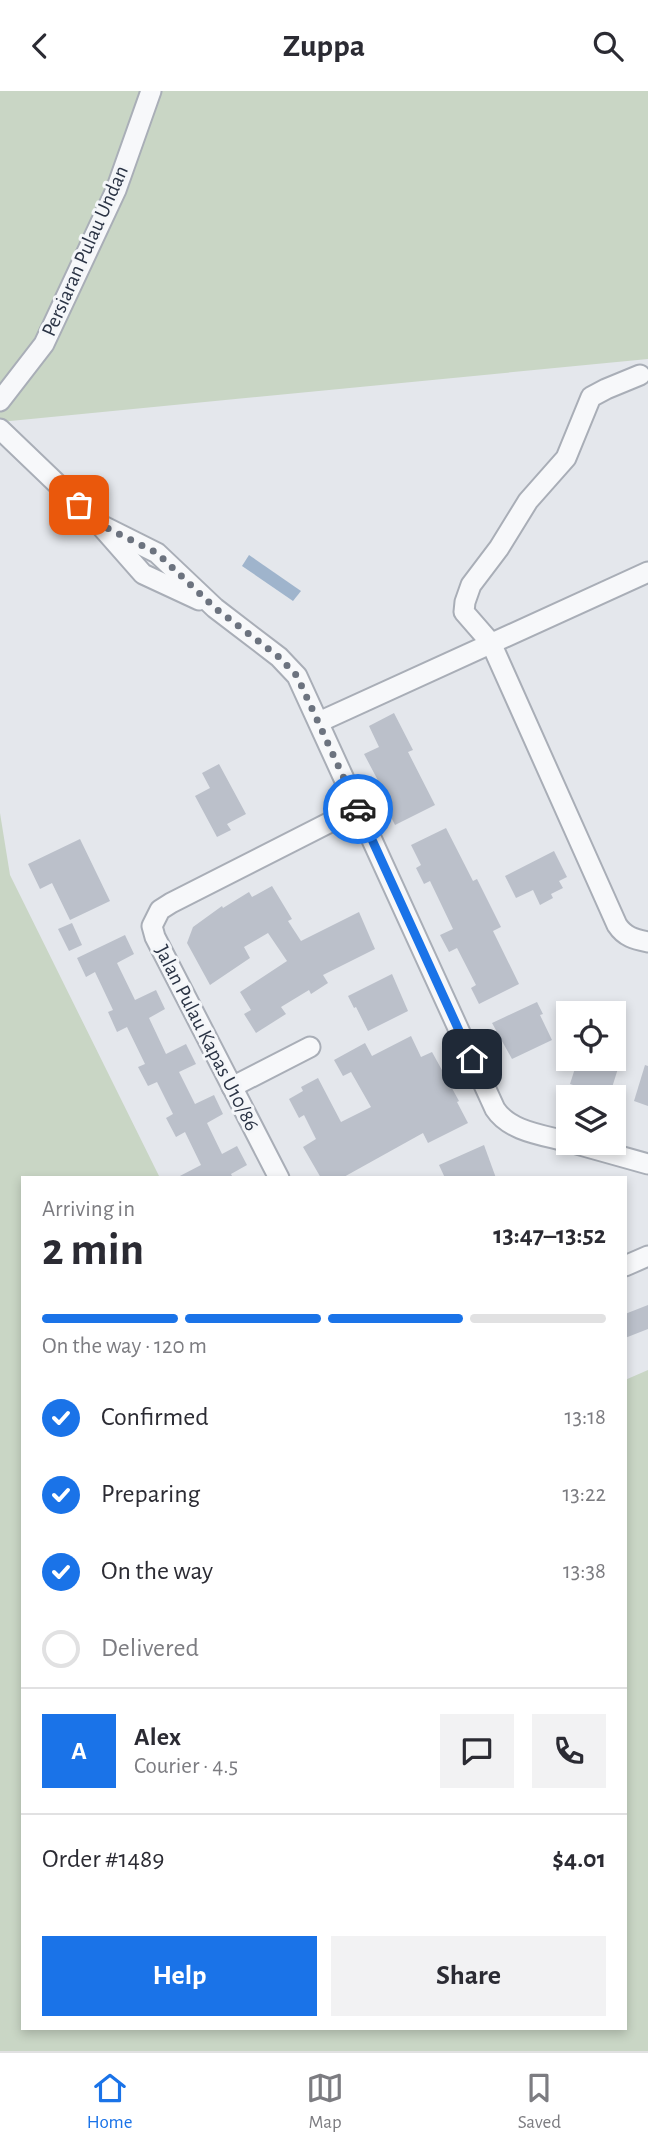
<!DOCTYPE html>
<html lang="en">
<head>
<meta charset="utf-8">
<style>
  :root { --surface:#fff; --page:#f2f2f3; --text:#2b2b33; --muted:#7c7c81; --line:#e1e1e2; --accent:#1a73e8 }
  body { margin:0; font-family:"Alegreya Sans",sans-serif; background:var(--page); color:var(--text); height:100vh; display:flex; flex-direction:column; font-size:26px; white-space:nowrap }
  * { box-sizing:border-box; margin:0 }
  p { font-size:23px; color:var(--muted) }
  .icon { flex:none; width:38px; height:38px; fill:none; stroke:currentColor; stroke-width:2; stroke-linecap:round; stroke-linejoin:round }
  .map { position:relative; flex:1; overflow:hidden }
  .side { position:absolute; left:21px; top:1085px; width:606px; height:854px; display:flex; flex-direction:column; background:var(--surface); border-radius:0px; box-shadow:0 4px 10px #0003 }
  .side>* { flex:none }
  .tools { position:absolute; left:556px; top:910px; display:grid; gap:14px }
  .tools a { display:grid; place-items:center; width:70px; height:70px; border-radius:0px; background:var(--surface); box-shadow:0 4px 10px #0003; font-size:35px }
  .pin { position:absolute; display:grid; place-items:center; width:60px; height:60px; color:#fff; margin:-30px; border-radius:14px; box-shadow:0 4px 10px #0006 }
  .courier { position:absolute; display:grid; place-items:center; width:70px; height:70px; margin:-35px; border:5px solid #1a73e8; border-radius:50%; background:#fff; color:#222; box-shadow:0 2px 9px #0007 }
  .overview em { font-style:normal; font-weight:600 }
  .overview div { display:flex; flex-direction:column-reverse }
  .overview { display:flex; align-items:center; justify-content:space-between; height:119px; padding:0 21px }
  h1 { font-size:46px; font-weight:600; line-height:52px }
  .bar { display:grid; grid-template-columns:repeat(4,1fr); gap:10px 7px; align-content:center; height:84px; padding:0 21px }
  .bar i { height:9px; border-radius:5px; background:var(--line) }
  .bar .active { background:var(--accent) }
  .bar p { grid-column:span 4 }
  .line { display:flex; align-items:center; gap:18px; padding:0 21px; border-top:2px solid var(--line) }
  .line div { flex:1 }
  .round { display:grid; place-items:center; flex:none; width:74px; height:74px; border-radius:0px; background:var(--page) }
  ol { padding:0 21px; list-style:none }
  li { display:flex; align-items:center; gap:21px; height:77px }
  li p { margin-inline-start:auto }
  li .icon { padding:7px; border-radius:50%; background:var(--accent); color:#fff; stroke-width:4 }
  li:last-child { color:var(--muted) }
  li i { width:38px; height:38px; border:4px solid var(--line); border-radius:50% }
  .action { display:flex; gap:14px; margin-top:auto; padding:14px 21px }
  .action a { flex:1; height:80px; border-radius:0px; background:var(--accent); color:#fff; font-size:28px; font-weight:600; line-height:80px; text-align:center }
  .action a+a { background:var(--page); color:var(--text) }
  header { display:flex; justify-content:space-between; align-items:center; height:91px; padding:0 21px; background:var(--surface); font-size:32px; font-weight:600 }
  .tabs { display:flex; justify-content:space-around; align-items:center; height:98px; border-top:2px solid var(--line); background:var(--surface); font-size:19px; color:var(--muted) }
  .tabs a { display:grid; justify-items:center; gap:4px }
  .tabs .active { color:var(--accent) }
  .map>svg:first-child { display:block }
  .green { fill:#c9d6c5 }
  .water { fill:#9fb4cc }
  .building { fill:#bbc0ca }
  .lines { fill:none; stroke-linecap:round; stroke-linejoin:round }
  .minor-casing { stroke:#a9aeb7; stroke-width:23 }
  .minor { stroke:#f7f8fa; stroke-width:19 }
  .done { stroke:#6c737f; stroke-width:7; stroke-dasharray:0 12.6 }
  .route { stroke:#1a73e8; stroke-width:9 }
  .labels { text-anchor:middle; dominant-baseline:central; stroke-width:6; stroke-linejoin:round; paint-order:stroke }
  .street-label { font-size:21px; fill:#2b3445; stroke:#f4f6f9 }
</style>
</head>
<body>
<header><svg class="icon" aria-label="back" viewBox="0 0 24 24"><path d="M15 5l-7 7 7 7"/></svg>Zuppa<svg class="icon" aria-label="search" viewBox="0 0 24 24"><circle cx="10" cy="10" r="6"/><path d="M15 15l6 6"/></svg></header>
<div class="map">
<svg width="648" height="1960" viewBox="0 0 648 1960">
  <rect width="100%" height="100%" fill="#e4e7ec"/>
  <!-- green -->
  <g class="green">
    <polygon points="0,0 648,0 648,268 0,331"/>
    <polygon points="0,722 10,784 160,1087 23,1087 23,1937 625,1937 625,1289 648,1279 648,1960 0,1960"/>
  </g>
  <!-- water -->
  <polygon class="water" points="249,464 301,500 293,510 242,475"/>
  <!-- building -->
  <g class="building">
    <polygon points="394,622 413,659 408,661 435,714 395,734 387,718 392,716 364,663 379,656 369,635"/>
    <polygon points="219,673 246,723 227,733 231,739 217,746 195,705 210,697 202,682"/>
    <polygon points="446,737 473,790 477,788 501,836 493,840 519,893 479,913 471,897 476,894 457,857 449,861 440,844 453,838 430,790 424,793 416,777 421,774 411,754"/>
    <polygon points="80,748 110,810 70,829 52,792 40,798 28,773"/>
    <polygon points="554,760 567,786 559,790 563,797 551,803 553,807 540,814 533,799 516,807 505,785"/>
    <polygon points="272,795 292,828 288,830 301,850 359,821 375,858 323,884 328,892 311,903 309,899 281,916 286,923 256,942 244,923 251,919 240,901 287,870 268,842 244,856 250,867 210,894 187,852 193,836 222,815 223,817 249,801 252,806"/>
    <polygon points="72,832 82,854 69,860 58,838"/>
    <polygon points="125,844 134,863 117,872 135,909 156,899 165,918 149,927 166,963 186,953 196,973 179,981 195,1013 214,1004 223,1023 207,1032 222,1063 237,1055 247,1074 231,1083 233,1087 176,1087 201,1074 185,1041 176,1046 166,1027 173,1023 157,991 148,995 138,976 145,973 127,936 117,941 108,921 113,919 95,881 86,886 77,867"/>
    <polygon points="392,883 408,920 368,940 356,916 354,917 348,905"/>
    <polygon points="537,911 543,923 540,924 552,949 512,968 492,932"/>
    <polygon points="411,945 421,966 432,961 459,1010 457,1011 468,1032 428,1052 423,1042 342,1087 321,1087 303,1056 316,1048 304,1024 299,1027 289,1008 303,1000 301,996 318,987 341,1031 371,1016 351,981 343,985 334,969 365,952 372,965"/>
    <polygon points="578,968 621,968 609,1006 570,993"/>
    <polygon points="645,974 648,975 648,1015 634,1010"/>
    <polygon points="484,1054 496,1087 445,1087 439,1074"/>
    <polygon points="648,1214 648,1238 625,1247 625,1223"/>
  </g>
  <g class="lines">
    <!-- minor casing -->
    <g class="minor-casing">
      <g id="minor">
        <path d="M640,284L606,298L591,306L566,367L528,410L499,457L471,494L465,511L464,521L491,552L617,834C625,846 634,848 648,851"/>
        <polyline points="0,310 44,253 116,99 151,0"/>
        <polyline points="0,338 99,433 143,483 199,509"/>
        <path d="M99,433L157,462L215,517L279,566L297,585L495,1018C510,1041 544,1044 569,1051"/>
        <polyline points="319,631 648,481"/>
        <polyline points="232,996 310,956"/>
        <polyline points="573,1052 648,1073"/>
        <polyline points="279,1087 155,846 152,835 160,819 171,812 358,717"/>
        <polyline points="625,1175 648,1165"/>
      </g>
    </g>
    <!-- minor -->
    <use href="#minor" class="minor"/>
  </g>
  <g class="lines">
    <!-- done -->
    <polyline class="done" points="79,414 99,433 157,462 215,517 279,566 297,585 358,718"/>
    <!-- route -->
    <polyline class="route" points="358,718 472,968"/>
  </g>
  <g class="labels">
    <!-- street labels -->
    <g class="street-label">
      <text transform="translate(85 160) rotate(-66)">Persiaran Pulau Undan</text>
      <text transform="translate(207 947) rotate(63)">Jalan Pulau Kapas U10/86</text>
    </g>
  </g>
</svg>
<div class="tools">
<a><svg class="icon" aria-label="locate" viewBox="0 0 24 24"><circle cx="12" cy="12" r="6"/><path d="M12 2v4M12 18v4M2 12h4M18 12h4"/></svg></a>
<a><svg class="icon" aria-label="layers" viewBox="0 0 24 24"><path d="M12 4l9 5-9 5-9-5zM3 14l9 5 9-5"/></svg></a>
</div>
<div class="pin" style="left:79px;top:414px;background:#ea580c"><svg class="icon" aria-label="bag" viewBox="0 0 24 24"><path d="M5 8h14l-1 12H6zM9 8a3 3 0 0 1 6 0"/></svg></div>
<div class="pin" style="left:472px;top:968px;background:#1f2937"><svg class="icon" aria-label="home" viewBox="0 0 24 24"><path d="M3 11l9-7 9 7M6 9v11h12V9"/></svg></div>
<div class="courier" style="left:358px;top:718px"><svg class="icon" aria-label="car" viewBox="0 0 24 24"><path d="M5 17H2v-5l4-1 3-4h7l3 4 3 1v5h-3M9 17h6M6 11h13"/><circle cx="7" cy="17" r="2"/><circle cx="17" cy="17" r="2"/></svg></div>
<section class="side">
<div class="overview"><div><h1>2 min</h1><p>Arriving in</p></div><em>13:47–13:52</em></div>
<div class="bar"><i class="active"></i><i class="active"></i><i class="active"></i><i></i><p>On the way · 120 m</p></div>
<ol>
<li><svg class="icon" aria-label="check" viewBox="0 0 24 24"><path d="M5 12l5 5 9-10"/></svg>Confirmed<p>13:18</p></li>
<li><svg class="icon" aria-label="check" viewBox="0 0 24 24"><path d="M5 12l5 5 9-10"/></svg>Preparing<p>13:22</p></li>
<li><svg class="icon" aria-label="check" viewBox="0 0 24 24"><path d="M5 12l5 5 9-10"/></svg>On the way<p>13:38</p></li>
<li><i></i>Delivered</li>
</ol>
<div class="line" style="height:126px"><b class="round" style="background:var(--accent);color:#fff">A</b><div><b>Alex</b><p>Courier · 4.5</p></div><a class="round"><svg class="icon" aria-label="chat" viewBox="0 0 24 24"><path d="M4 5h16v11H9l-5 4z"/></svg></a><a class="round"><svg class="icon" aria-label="phone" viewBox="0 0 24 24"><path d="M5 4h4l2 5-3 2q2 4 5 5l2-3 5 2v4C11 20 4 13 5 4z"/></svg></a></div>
<div class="line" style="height:91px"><div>Order #1489</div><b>$4.01</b></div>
<div class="action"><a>Help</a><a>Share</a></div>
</section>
</div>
<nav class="tabs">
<a class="active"><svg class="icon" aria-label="home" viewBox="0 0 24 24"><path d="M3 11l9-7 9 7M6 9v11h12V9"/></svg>Home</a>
<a><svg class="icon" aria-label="map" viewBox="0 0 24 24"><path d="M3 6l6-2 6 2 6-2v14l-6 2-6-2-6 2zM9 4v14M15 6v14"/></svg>Map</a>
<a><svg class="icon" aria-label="saved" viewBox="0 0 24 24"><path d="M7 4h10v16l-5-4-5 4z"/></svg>Saved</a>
</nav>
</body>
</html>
